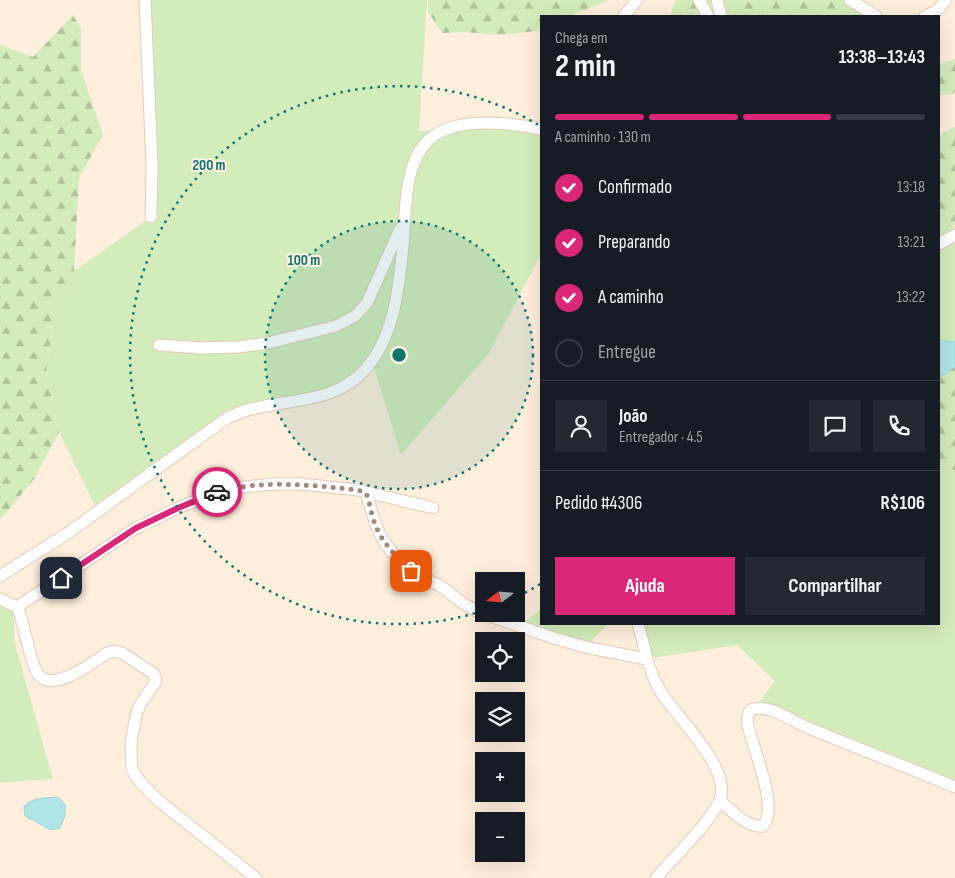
<!DOCTYPE html>
<html lang="pt">
<head>
<meta charset="utf-8">
<style>
  :root { --surface:#171b24; --page:#242831; --text:#f1f3f6; --muted:#9ea1a6; --line:#363941; --accent:#db2777 }
  body { margin:0; font-family:"Sofia Sans Condensed",sans-serif; background:var(--page); color:var(--text); height:100vh; display:flex; flex-direction:column; font-size:19px; white-space:nowrap }
  * { box-sizing:border-box; margin:0 }
  p { font-size:16px; color:var(--muted) }
  .icon { flex:none; width:28px; height:28px; fill:none; stroke:currentColor; stroke-width:2; stroke-linecap:round; stroke-linejoin:round }
  .map { position:relative; flex:1; overflow:hidden }
  .drawer { position:absolute; left:540px; top:15px; width:400px; height:610px; display:flex; flex-direction:column; background:var(--surface); border-radius:0px; box-shadow:0 5px 20px #0002 }
  .drawer>* { flex:none }
  .needle { width:32px; rotate:254deg }
  .fabs { position:absolute; left:475px; top:572px; display:grid; gap:10px }
  .fabs a { display:grid; place-items:center; width:50px; height:50px; border-radius:0px; background:var(--surface); box-shadow:0 5px 20px #0002; font-size:25px }
  .pin { position:absolute; display:grid; place-items:center; width:42px; height:42px; color:#fff; margin:-21px; border-radius:10px; box-shadow:0 2px 8px #0006 }
  .courier { position:absolute; display:grid; place-items:center; width:50px; height:50px; margin:-25px; border:4px solid #db2777; border-radius:50%; background:#fff; color:#222; box-shadow:0 1px 6px #0007 }
  .head em { font-style:normal; font-weight:700 }
  .head div { display:flex; flex-direction:column-reverse }
  .head { display:flex; align-items:center; justify-content:space-between; height:85px; padding:0 15px }
  h1 { font-size:32px; font-weight:700; line-height:38px }
  .bar { display:grid; grid-template-columns:repeat(4,1fr); gap:8px 5px; align-content:center; height:60px; padding:0 15px }
  .bar i { height:6px; border-radius:4px; background:var(--line) }
  .bar .selected { background:var(--accent) }
  .bar p { grid-column:span 4 }
  .line { display:flex; align-items:center; gap:12px; padding:0 15px; border-top:1px solid var(--line) }
  .line div { flex:1 }
  .round { display:grid; place-items:center; flex:none; width:52px; height:52px; border-radius:0px; background:var(--page) }
  ol { padding:0 15px; list-style:none }
  li { display:flex; align-items:center; gap:15px; height:55px }
  li p { margin-inline-start:auto }
  li .icon { padding:5px; border-radius:50%; background:var(--accent); color:#fff; stroke-width:4 }
  li:last-child { color:var(--muted) }
  li i { width:28px; height:28px; border:2px solid var(--line); border-radius:50% }
  .cta { display:flex; gap:10px; margin-top:auto; padding:10px 15px }
  .cta a { flex:1; height:58px; border-radius:0px; background:var(--accent); color:#fff; font-size:20px; font-weight:700; line-height:58px; text-align:center }
  .cta a+a { background:var(--page); color:var(--text) }
  .map>svg:first-child { display:block }
  .grass { fill:#d3ecbb }
  .forest { fill:url(#forest-firs) }
  .water { fill:#b0e5e8; stroke:#96d6da }
  .lines { fill:none; stroke-linecap:round; stroke-linejoin:round }
  .minor-casing { stroke:#e4cbbb; stroke-width:13 }
  .minor { stroke:#fff; stroke-width:11 }
  .done { stroke:#a48879; stroke-width:5; stroke-dasharray:0 9 }
  .route { stroke:#db2777; stroke-width:6 }
  .ring { fill:none; stroke:#0f766e; stroke-width:2.5; stroke-dasharray:2.5 5 }
  .centre { fill:#0f766e; stroke:#fff2e4; stroke-width:2.5 }
  .ring-label { font-size:15px; text-anchor:middle; font-weight:bold; fill:#0f766e; stroke:#fff2e4; stroke-width:4; stroke-linejoin:round; paint-order:stroke }
</style>
</head>
<body>
<div class="map">
<svg width="955" height="878" viewBox="0 0 955 878">
  <defs>
    <pattern id="forest-firs" width="22" height="20" patternUnits="userSpaceOnUse" patternTransform="scale(1.25)"><rect width="22" height="20" fill="#d3ecbb"/><path d="M5 1l3.5 6h-7zM16 11l3.5 6h-7z" fill="#b0c29a"/></pattern>
  </defs>
  <rect width="100%" height="100%" fill="#feeedc"/>
  <!-- grass -->
  <g class="grass">
    <polygon points="145,0 427,0 419,131 518,126 541,131 541,258 539,258 489,353 401,455 372,361 335,392 227,418 98,512 59,432 46,372 54,316 74,271 151,217"/>
    <polygon points="939,223 953,225 955,231 955,342 939,340"/>
    <polygon points="939,468 955,470 955,785 757,705 775,681 737,645 646,659 638,624 939,624"/>
    <polygon points="0,599 13,604 15,644 53,779 0,783"/>
    <polygon points="541,609 541,624 608,624 585,647 519,626"/>
  </g>
  <!-- forest -->
  <g class="forest">
    <polygon points="428,0 609,0 570,16 541,16 541,29 537,31 499,35 465,32 442,33 428,12"/>
    <polygon points="676,0 858,0 876,16 672,16 671,13"/>
    <polygon points="73,15 81,28 81,70 103,135 79,178 74,271 54,316 46,372 59,432 34,479 0,520 0,45 33,57"/>
    <polygon points="955,59 955,91 953,94 939,95 939,64"/>
    <polygon points="955,126 955,223 953,225 939,223 939,136"/>
    <polygon points="955,367 955,470 939,468 939,376 943,376"/>
  </g>
  <!-- water -->
  <g class="water">
    <polygon points="939,340 955,342 955,367 942,376 939,376"/>
    <path d="M58,797L65,804V816L60,828L51,830L25,816L24,807C31,797 47,798 58,797Z"/>
  </g>
  <g class="lines">
    <!-- minor casing -->
    <g class="minor-casing">
      <g id="minor">
        <polyline points="145,0 152,165 151,217"/>
        <polyline points="699,0 708,16"/>
        <polyline points="717,0 721,16"/>
        <polyline points="850,0 876,16"/>
        <polyline points="624,16 637,0"/>
        <polyline points="925,16 937,11 946,0"/>
        <polyline points="939,244 955,235"/>
        <polyline points="159,345 202,348 238,347 268,343 336,326 355,316 367,303 400,229"/>
        <path d="M366,493C369,502 372,513 375,522C381,541 396,559 411,571C420,578 432,581 442,587C456,598 467,608 484,614"/>
        <path d="M0,576L68,533L227,418C236,414 246,410 256,408C293,399 332,402 362,373C394,340 399,289 403,245C406,212 403,161 431,138C457,116 510,123 541,129"/>
        <path d="M0,599L17,607C22,617 24,630 27,641C30,652 32,665 38,674C53,694 93,662 107,653L114,651L122,653L154,674L156,681L140,705L136,715L131,743L132,770L141,783L159,801L256,878"/>
        <polyline points="17,607 136,528 178,508 225,489 273,484 301,484 358,490 433,508"/>
        <polyline points="484,614 554,638 585,647 646,659"/>
        <path d="M638,624C645,647 648,671 661,692C677,718 735,771 719,802C707,826 674,857 656,878"/>
        <path d="M720,801C732,811 747,828 763,826C780,807 751,745 747,721C748,715 748,710 754,709C771,705 790,720 804,726C854,747 905,766 955,787"/>
      </g>
    </g>
    <!-- minor -->
    <use href="#minor" class="minor"/>
  </g>
  <g class="lines">
    <!-- done -->
    <path class="done" d="M217,492C227,488 237,488 248,486C285,482 320,486 358,490L366,493C370,503 371,514 375,524C382,543 397,557 411,571"/>
    <!-- route -->
    <polyline class="route" points="61,578 136,528 178,508 217,492"/>
  </g>
  <!-- distance rings -->
  <circle cx="399" cy="355" r="134" fill="#0f766e" fill-opacity=".12"/>
  <g class="ring">
    <circle cx="399" cy="355" r="134"/>
    <path d="M540 584A269 269 0 0 1 517 597M482 611A269 269 0 1 1 540 126"/>
  </g>
  <circle cx="399" cy="355" r="8" class="centre"/>
  <g class="ring-label">
    <text x="209" y="170">200 m</text>
    <text x="304" y="265">100 m</text>
  </g>
</svg>
<div class="fabs">
<a><svg class="needle" viewBox="-14 -14 28 28"><path d="M0-13l5 13h-10z" fill="#e53935"/><path d="M0 13l5-13h-10z" fill="#9ea1a6"/></svg></a>
<a><svg class="icon" aria-label="locate" viewBox="0 0 24 24"><circle cx="12" cy="12" r="6"/><path d="M12 2v4M12 18v4M2 12h4M18 12h4"/></svg></a>
<a><svg class="icon" aria-label="layers" viewBox="0 0 24 24"><path d="M12 4l9 5-9 5-9-5zM3 14l9 5 9-5"/></svg></a>
<a>+</a>
<a>−</a>
</div>
<div class="pin" style="left:411px;top:571px;background:#ea580c"><svg class="icon" aria-label="bag" viewBox="0 0 24 24"><path d="M5 8h14l-1 12H6zM9 8a3 3 0 0 1 6 0"/></svg></div>
<div class="pin" style="left:61px;top:578px;background:#1f2937"><svg class="icon" aria-label="home" viewBox="0 0 24 24"><path d="M3 11l9-7 9 7M6 9v11h12V9"/></svg></div>
<div class="courier" style="left:217px;top:492px"><svg class="icon" aria-label="car" viewBox="0 0 24 24"><path d="M5 17H2v-5l4-1 3-4h7l3 4 3 1v5h-3M9 17h6M6 11h13"/><circle cx="7" cy="17" r="2"/><circle cx="17" cy="17" r="2"/></svg></div>
<section class="drawer">
<div class="head"><div><h1>2 min</h1><p>Chega em</p></div><em>13:38–13:43</em></div>
<div class="bar"><i class="selected"></i><i class="selected"></i><i class="selected"></i><i></i><p>A caminho · 130 m</p></div>
<ol>
<li><svg class="icon" aria-label="check" viewBox="0 0 24 24"><path d="M5 12l5 5 9-10"/></svg>Confirmado<p>13:18</p></li>
<li><svg class="icon" aria-label="check" viewBox="0 0 24 24"><path d="M5 12l5 5 9-10"/></svg>Preparando<p>13:21</p></li>
<li><svg class="icon" aria-label="check" viewBox="0 0 24 24"><path d="M5 12l5 5 9-10"/></svg>A caminho<p>13:22</p></li>
<li><i></i>Entregue</li>
</ol>
<div class="line" style="height:90px"><a class="round"><svg class="icon" aria-label="person" viewBox="0 0 24 24"><circle cx="12" cy="8" r="4"/><path d="M4 21q1-7 8-7t8 7"/></svg></a><div><b>João</b><p>Entregador · 4.5</p></div><a class="round"><svg class="icon" aria-label="chat" viewBox="0 0 24 24"><path d="M4 5h16v11H9l-5 4z"/></svg></a><a class="round"><svg class="icon" aria-label="phone" viewBox="0 0 24 24"><path d="M5 4h4l2 5-3 2q2 4 5 5l2-3 5 2v4C11 20 4 13 5 4z"/></svg></a></div>
<div class="line" style="height:65px"><div>Pedido #4306</div><b>R$106</b></div>
<div class="cta"><a>Ajuda</a><a>Compartilhar</a></div>
</section>
</div>
</body>
</html>
